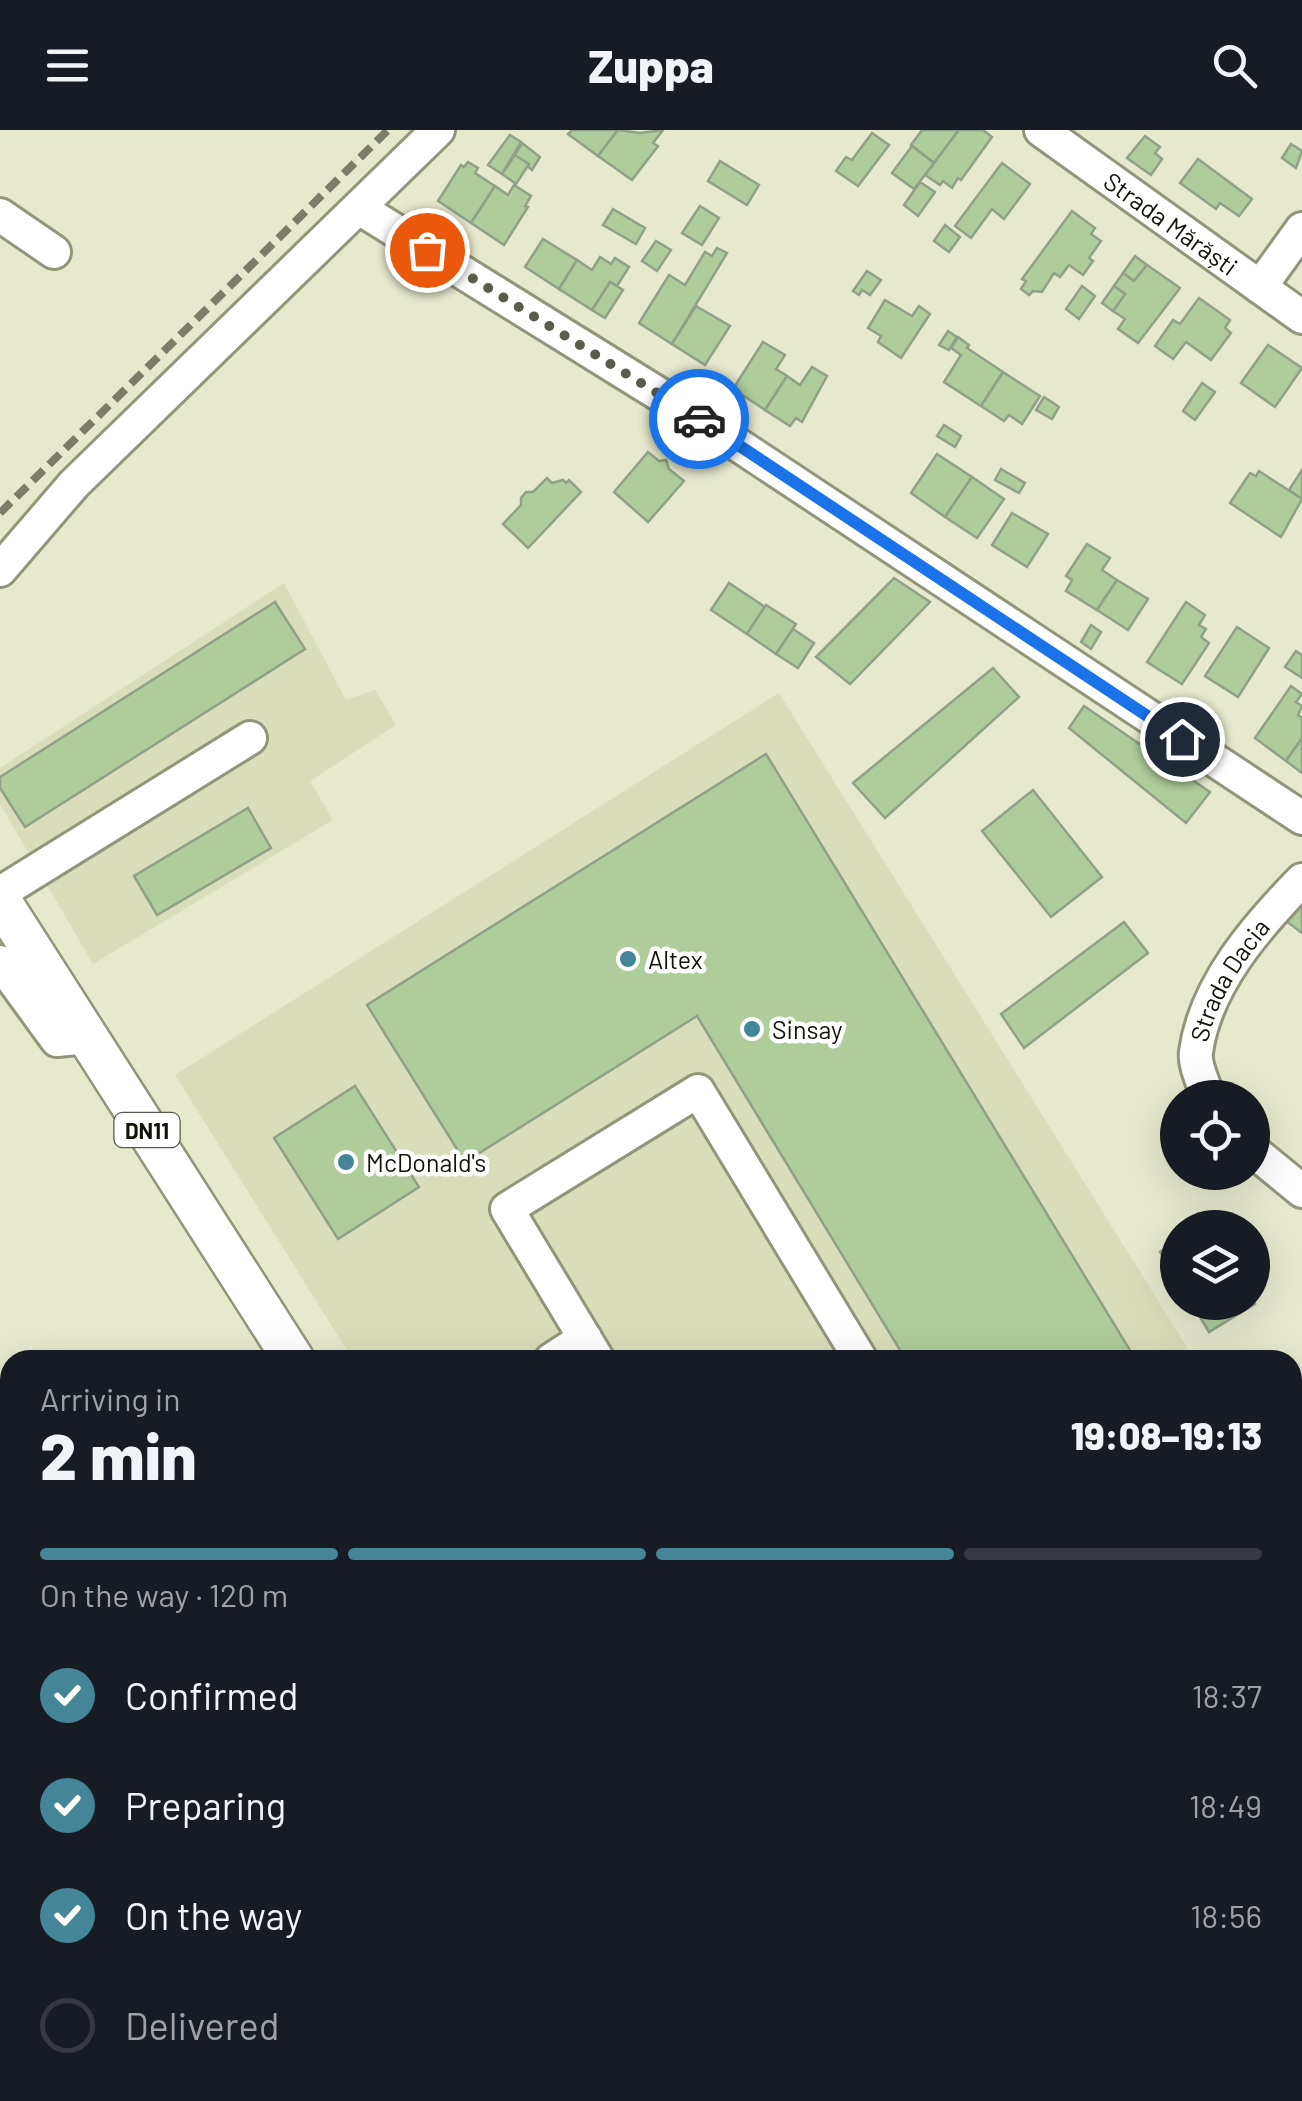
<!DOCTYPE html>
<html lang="en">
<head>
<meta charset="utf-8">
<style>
  :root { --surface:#171b24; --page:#20242c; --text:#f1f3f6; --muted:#9ea1a6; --line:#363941; --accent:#448597 }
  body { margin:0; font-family:Barlow,sans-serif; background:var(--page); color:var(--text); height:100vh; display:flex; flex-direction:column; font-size:38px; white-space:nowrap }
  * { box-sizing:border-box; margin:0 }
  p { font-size:32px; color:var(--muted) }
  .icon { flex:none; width:55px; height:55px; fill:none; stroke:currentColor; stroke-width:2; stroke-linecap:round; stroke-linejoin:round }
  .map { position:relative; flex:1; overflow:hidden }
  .panel { position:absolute; left:0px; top:1220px; width:1302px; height:752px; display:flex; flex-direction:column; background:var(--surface); border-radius:30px 30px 0 0; box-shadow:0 10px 40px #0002 }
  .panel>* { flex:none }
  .tools { position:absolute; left:1160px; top:950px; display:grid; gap:20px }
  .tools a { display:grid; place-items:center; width:110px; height:110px; border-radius:50%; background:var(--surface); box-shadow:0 10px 40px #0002; font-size:50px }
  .pin { position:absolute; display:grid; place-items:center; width:85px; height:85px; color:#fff; margin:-42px; border:5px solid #fff; border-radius:50%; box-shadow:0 2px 10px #0007 }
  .courier { position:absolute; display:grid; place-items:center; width:100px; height:100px; margin:-50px; border:8px solid #1a73e8; border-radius:50%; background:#fff; color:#222; box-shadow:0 2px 12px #0007 }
  .overview em { font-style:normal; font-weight:800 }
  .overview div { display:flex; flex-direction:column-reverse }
  .overview { display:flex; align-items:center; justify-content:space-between; height:170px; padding:0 40px }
  h1 { font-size:65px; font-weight:800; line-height:75px }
  .bar { display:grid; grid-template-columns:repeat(4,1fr); gap:15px 10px; align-content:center; height:120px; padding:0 40px }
  .bar i { height:12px; border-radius:8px; background:var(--line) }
  .bar .active { background:var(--accent) }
  .bar p { grid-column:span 4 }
  ol { padding:0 40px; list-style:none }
  li { display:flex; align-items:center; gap:30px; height:110px }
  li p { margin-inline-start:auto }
  li .icon { padding:10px; border-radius:50%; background:var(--accent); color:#fff; stroke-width:4 }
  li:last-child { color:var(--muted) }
  li i { width:55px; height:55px; border:5px solid var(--line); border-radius:50% }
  header { display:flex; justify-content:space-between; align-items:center; height:130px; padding:0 40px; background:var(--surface); font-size:45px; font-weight:800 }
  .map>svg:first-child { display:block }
  .built { fill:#daddb9 }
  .building { fill:#aecd9a; stroke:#91a088; stroke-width:2.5 }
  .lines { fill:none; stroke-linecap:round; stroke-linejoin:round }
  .minor-casing { stroke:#93957b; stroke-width:38 }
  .major-casing { stroke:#93957b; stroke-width:45 }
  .minor { stroke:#fff; stroke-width:32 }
  .major { stroke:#fff; stroke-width:40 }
  .rail { stroke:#7b7d69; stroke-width:8; stroke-dasharray:15 8; stroke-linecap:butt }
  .done { stroke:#5b5d4c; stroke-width:10; stroke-dasharray:0 18 }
  .route { stroke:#1a73e8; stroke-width:12 }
  .poi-dot { fill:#448597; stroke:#fff; stroke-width:4 }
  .labels { text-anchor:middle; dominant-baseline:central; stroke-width:9; stroke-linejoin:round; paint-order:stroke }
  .shield { fill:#fff; stroke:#585851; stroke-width:2.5 }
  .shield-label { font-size:22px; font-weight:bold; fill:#101107 }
  .street-label { font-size:25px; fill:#101107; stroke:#fff }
  .poi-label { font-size:25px; fill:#101107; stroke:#fff; text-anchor:start }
</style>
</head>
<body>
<header><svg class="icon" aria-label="menu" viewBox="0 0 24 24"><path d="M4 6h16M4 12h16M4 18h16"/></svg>Zuppa<svg class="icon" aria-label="search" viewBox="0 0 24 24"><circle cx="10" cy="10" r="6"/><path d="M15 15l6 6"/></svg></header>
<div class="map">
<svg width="1302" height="1971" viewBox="0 0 1302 1971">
  <rect width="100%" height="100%" fill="#e6e9cc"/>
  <!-- built -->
  <g class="built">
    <polygon points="284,453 346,570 375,560 396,595 310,651 333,690 93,834 0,674 0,638"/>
    <polygon points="779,563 1195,1230 353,1230 175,945"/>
    <polygon points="1292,1387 1302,1402 1302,1464 1293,1470"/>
    <polygon points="64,1962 731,1962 736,1971 51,1971"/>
  </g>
  <!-- building -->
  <g class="building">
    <polygon points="572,0 618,0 598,26 568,4"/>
    <polygon points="618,0 640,3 663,0 653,13 658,16 632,50 598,26"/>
    <polygon points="922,0 956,0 958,1 934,33 911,15"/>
    <polygon points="959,0 983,0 992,7 961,50 958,48 952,58 943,51 940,55 925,45"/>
    <polygon points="872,3 889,15 858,56 836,41 846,27 852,30"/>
    <polygon points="510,5 521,12 502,44 488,35"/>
    <polygon points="1145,6 1160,17 1155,23 1162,29 1151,45 1127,28"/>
    <polygon points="522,13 540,27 532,40 515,25"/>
    <polygon points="1291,14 1302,21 1296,38 1282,28"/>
    <polygon points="912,16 934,33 914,59 892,43"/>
    <polygon points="515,25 529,34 516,54 502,44"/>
    <polygon points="1198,29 1252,69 1239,86 1220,73 1216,79 1180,53"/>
    <polygon points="720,31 759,55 747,75 708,51"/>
    <polygon points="468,32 478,38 475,43 495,56 471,93 438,71 461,35 464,37"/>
    <polygon points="1002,33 1030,54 1004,89 992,79 971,108 955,96"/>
    <polygon points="920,52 935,62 918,86 904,75"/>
    <polygon points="514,55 531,66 525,76 528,77 504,115 471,93 495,56 508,65"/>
    <polygon points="700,76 719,88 702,115 682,103"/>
    <polygon points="613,79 645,98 636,114 603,95"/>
    <polygon points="1072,81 1095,98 1091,104 1101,111 1089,128 1093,131 1083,145 1069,135 1060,147 1054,143 1042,162 1033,161 1029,165 1021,159 1026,151 1022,149"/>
    <polygon points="945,95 960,107 949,122 934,111"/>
    <polygon points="543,109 577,130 559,159 525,137"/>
    <polygon points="656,111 671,120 657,141 642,131"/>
    <polygon points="717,118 727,123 672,214 639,193 669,145 685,155 705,122 712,126"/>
    <polygon points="1135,126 1147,135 1134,151 1123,143"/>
    <polygon points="600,127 611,134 615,128 629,137 617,156 610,152 592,180 559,159 577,130 592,140"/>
    <polygon points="1147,135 1180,158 1138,213 1118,199 1125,189 1113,181 1125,164 1114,156 1123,143 1134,151"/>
    <polygon points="867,141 881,150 870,165 862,160 859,165 853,161"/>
    <polygon points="610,152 623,160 605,188 592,180"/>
    <polygon points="1082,156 1095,166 1079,189 1066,179"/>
    <polygon points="1114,156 1125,164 1113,181 1102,173"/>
    <polygon points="1199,168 1230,190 1225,198 1231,203 1211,230 1186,212 1173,229 1155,216 1173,190 1180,194"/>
    <polygon points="885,170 912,186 919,176 930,184 901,228 878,212 881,206 868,198"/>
    <polygon points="696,176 730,196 705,235 672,214"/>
    <polygon points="948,201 957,207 949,220 939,215"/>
    <polygon points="958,207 969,215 967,218 1003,242 981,276 944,252 961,225 951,218"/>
    <polygon points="763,212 785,225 776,239 787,246 765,280 733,259"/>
    <polygon points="1268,215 1302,238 1275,277 1241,253"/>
    <polygon points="812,237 827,246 802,292 796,288 790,296 765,280 787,246 800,255"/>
    <polygon points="1003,242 1040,266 1022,294 1009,285 1004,291 981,276"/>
    <polygon points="1202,253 1215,262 1195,290 1183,281"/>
    <polygon points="1044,267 1059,277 1052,289 1036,280"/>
    <polygon points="944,295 961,306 955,317 937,306"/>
    <polygon points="648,322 659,331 666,330 669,339 684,351 648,392 614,362"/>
    <polygon points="937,324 972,347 945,387 911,363"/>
    <polygon points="1001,339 1025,353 1019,363 995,350"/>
    <polygon points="1302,340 1302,369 1289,360"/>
    <polygon points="1259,341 1302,369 1281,407 1230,373 1250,343 1256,346"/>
    <polygon points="972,347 1004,369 977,408 945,387"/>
    <polygon points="547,348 552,353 563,350 566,353 569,350 581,362 528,418 503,394 521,375 521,368 526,362 533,362"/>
    <polygon points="1012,383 1048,404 1027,437 992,415"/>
    <polygon points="1087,414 1110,428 1102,440 1117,450 1097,480 1066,461 1072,450 1066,446"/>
    <polygon points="894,448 930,472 850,554 816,527"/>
    <polygon points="1117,450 1148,469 1128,500 1097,480"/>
    <polygon points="729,453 765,477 747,504 711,480"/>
    <polygon points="275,472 305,519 25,697 0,658 0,647"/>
    <polygon points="1186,472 1205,485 1199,495 1206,499 1201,507 1209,513 1182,554 1147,532"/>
    <polygon points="766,475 796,494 776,524 747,504"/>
    <polygon points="1091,495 1101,502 1091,519 1081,512"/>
    <polygon points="1237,497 1269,518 1238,567 1205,546"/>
    <polygon points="793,499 814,513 798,538 776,524"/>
    <polygon points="1296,521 1302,525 1302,548 1285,537"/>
    <polygon points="993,538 1019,567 885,688 853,653"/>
    <polygon points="1291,556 1302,564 1296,572 1302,576 1298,585 1302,588 1302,608 1286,631 1255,608"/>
    <polygon points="1084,576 1210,662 1186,693 1069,598"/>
    <polygon points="1302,608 1302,643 1286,631"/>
    <polygon points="766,624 1136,1230 906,1230 697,886 465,1032 367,875"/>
    <polygon points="1033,660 1102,747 1051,787 982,701"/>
    <polygon points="248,678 271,718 157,785 134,746"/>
    <polygon points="1302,760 1302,803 1282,788"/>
    <polygon points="1124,792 1148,823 1024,918 1001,884"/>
    <polygon points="355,956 419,1057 338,1109 274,1008"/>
    <polygon points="1178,1111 1178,1151 1160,1122"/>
    <polygon points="1252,1170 1255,1174 1209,1202 1191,1172"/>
    <polygon points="1292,1275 1302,1289 1300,1333 1292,1323"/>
    <polygon points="192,1962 592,1962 597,1971 179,1971"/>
    <polygon points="882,1962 951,1962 947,1971 879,1971"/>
    <polygon points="1026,1962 1073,1962 1096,1971 1023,1971"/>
    <polygon points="1216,1962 1237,1962 1241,1971 1222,1971"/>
  </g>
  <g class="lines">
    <!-- minor casing -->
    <g class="minor-casing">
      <g id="minor">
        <path id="s1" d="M1041,0L1302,187"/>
        <polyline points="359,78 699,289 1302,688"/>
        <polyline points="0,85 54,122"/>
        <polyline points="1260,157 1302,99"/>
        <polyline points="0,440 74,354 438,0"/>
        <polyline points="0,763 250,608"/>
        <polyline points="0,832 57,910 87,907"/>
        <path id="s2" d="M1208,968C1204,954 1194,935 1196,922C1205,855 1257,796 1302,750"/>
        <polyline points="1252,1020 1302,1061"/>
        <polyline points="551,1230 585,1208"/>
        <polyline points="598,1230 507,1079 698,961 861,1230"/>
        <polyline points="1292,1609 1302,1614"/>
        <polyline points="1292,1766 1302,1759"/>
        <polyline points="138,1971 150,1962"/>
      </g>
    </g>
    <!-- major casing -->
    <g class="major-casing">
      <g id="major">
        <polyline points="0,770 294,1230"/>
        <polyline points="766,1962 771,1971"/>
      </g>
    </g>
    <!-- minor -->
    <use href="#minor" class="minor"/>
    <!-- major -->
    <use href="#major" class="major"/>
    <!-- rail -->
    <polyline class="rail" points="0,383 388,0"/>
  </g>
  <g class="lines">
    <!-- done -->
    <polyline class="done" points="427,120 699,289"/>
    <!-- route -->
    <polyline class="route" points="699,289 1182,609"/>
  </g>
  <!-- markers -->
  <g class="poi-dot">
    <circle cx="628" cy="829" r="10"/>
    <circle cx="752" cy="899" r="10"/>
    <circle cx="346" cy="1032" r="10"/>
  </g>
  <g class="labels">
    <!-- shield labels -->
    <rect class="shield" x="114.5" y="983" width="65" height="34" rx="8"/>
    <g class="shield-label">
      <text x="147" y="1000">DN11</text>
    </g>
    <!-- street labels -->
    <g class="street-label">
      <text stroke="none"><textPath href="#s1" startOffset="160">Strada Mărăști</textPath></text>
      <text stroke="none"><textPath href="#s2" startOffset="128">Strada Dacia</textPath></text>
    </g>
    <!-- poi labels -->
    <g class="poi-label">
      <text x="648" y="829">Altex</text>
      <text x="772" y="899">Sinsay</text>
      <text x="366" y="1032">McDonald's</text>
    </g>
  </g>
</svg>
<div class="tools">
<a><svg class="icon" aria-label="locate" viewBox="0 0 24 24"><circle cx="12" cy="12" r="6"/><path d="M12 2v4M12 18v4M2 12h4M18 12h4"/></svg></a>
<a><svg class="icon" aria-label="layers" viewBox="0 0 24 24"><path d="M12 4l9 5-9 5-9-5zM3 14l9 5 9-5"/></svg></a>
</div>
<div class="pin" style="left:427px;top:120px;background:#ea580c"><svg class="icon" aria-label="bag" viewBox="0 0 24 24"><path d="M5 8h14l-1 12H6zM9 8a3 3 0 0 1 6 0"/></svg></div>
<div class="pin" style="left:1182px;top:609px;background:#1f2937"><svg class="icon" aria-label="home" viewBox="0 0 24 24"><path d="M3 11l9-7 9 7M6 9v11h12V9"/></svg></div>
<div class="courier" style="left:699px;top:289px"><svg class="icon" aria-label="car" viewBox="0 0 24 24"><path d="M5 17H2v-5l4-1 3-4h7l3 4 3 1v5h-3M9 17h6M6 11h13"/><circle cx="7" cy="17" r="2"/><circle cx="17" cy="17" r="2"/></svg></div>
<section class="panel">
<div class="overview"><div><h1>2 min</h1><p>Arriving in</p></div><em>19:08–19:13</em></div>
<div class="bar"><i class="active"></i><i class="active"></i><i class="active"></i><i></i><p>On the way · 120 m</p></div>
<ol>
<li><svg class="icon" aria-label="check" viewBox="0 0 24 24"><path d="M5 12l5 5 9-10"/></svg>Confirmed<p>18:37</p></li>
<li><svg class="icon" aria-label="check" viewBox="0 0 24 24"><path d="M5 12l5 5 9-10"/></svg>Preparing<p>18:49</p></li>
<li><svg class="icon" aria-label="check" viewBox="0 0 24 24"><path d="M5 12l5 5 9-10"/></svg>On the way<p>18:56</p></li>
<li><i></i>Delivered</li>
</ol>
</section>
</div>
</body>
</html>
